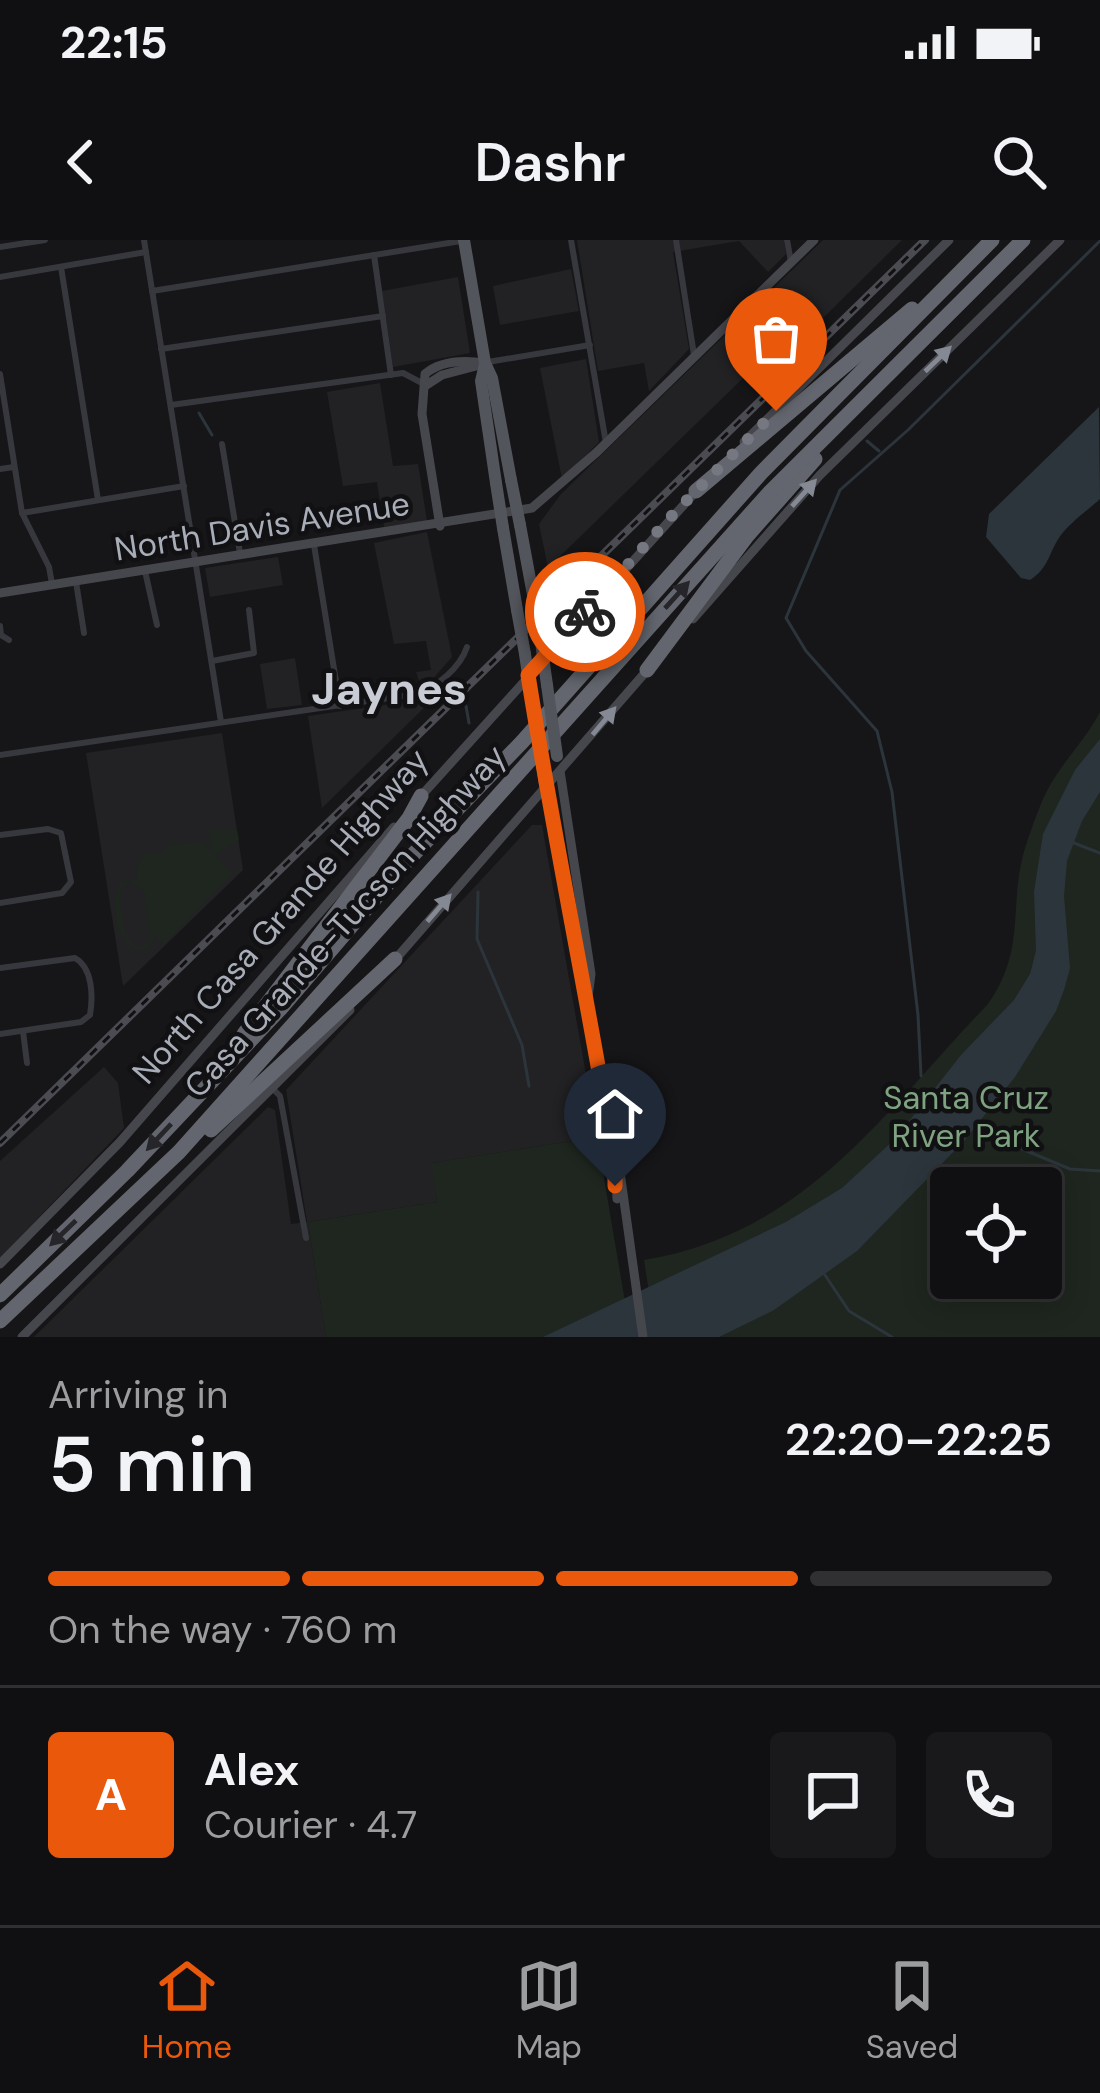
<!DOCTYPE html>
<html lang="en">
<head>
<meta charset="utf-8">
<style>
  :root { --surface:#101012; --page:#19191b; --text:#f1f3f6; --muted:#9c9d9f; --line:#303032; --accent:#ea580c }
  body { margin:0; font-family:"DM Sans",sans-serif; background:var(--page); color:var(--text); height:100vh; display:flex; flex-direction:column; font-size:45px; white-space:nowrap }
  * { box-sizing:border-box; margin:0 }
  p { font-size:39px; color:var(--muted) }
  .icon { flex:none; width:66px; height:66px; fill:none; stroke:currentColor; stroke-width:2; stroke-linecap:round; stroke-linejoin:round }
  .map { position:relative; height:1097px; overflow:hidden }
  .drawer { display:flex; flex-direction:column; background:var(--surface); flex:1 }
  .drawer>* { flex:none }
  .tools { position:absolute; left:930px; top:927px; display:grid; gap:24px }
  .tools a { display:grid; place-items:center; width:132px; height:132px; border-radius:12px; background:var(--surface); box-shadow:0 6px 30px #0003,0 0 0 3px var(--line); font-size:60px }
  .pin { position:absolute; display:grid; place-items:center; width:102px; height:102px; color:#fff; margin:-123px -51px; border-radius:50% 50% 50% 0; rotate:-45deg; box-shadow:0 0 12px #0007 }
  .pin .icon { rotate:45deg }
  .courier { position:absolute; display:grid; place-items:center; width:120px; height:120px; margin:-60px; border:9px solid #ea580c; border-radius:50%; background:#fff; color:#222; box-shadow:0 3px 15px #0007 }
  .summary em { font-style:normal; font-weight:600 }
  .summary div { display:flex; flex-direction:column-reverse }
  .summary { display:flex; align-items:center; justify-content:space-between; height:204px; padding:0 48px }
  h1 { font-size:78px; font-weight:600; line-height:90px }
  .bar { display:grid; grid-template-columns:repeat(4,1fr); gap:18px 12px; align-content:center; height:144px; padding:0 48px }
  .bar i { height:15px; border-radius:9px; background:var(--line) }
  .bar .on { background:var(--accent) }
  .bar p { grid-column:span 4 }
  .line { display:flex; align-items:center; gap:30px; padding:0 48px; border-top:3px solid var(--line) }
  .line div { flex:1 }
  .round { display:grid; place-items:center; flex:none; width:126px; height:126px; border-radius:12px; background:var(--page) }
  .status { display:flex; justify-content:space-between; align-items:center; height:84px; padding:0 60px; background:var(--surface); direction:ltr }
  .status svg { height:33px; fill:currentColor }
  header { display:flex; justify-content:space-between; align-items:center; height:156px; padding:0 48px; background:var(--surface); font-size:54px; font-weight:600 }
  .tabs { display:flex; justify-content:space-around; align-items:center; height:168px; border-top:3px solid var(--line); background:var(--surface); font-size:33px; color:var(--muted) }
  .tabs a { display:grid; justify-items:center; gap:6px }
  .tabs .on { color:var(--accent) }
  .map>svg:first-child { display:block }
  .built { fill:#222225 }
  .green { fill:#1e261f; fill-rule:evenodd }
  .water { fill:#2c353c }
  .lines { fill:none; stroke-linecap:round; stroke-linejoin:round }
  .stream { stroke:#2c353c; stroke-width:3 }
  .street { stroke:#37383d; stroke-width:6 }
  .secondary { stroke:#45474d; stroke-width:9 }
  .primary { stroke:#53555c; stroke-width:12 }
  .highway { stroke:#63666e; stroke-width:15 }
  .rail-casing { stroke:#4a4c52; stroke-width:8 }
  .rail { stroke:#111113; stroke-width:3; stroke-dasharray:9; stroke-linecap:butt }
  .primary-bridge { stroke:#53555c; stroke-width:12 }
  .oneway { fill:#858993 }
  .oneway2 { fill:#26262a }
  .done { stroke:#757880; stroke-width:12; stroke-dasharray:0 21.6 }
  .route { stroke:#ea580c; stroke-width:15 }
  .labels { text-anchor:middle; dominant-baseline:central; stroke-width:9; stroke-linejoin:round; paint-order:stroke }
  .street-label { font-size:33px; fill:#a8adb8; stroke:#111113 }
  .park-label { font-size:33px; fill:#7fa381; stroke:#111113 }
  .district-label { font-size:45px; font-weight:bold; fill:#c9ccd4; stroke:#111113 }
</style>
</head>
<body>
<div class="status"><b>22:15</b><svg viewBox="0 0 49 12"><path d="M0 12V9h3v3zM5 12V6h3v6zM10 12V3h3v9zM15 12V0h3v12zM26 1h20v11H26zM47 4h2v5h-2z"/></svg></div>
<header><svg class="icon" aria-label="back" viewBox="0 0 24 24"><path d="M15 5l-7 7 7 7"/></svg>Dashr<svg class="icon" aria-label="search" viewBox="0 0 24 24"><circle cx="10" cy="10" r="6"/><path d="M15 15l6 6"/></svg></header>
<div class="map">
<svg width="1100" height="1097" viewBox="0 0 1100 1097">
  <rect width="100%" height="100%" fill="#161618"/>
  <!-- built -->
  <g class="built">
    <polygon points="577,0 784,0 786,14 768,32 739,1 673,12 689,109 649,151 644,123 598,131"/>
    <polygon points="823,0 902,0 805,96 778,114 774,108 548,328 539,284 561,254"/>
    <polygon points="571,29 579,71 500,85 493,46"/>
    <polygon points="458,37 470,113 393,127 382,51"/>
    <polygon points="586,119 599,202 562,239 540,128"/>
    <polygon points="380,143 393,226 418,224 427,281 384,287 377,242 343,246 327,152"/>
    <polygon points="427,292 452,417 431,441 421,446 416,432 431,430 426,401 394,404 374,303"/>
    <polygon points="278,317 283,345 210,357 205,328"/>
    <polygon points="295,418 302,465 267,469 260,424"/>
    <polygon points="434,458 322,568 308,476"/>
    <polygon points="222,493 243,630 123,746 86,513"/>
    <polygon points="532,585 542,585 597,897 432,923 437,962 308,982 326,1097 34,1097 268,867 275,870 291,984 307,982 286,850"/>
    <polygon points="104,827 118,843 124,888 0,1018 0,921"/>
  </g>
  <!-- green -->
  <g class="green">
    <path d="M1100,472V1097H656L644,1020C805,994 883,873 988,764C1029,705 1006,663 1027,602C1035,579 1043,554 1057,534C1071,513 1088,495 1100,472ZM951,948H1041V1038H951Z"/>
    <path d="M224,588L237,590L239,600L215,615L232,634L164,704L156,695L147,709C116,715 110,664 120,643L137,639L136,630L144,615L165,612L168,605L202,602L212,612L209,590ZM132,642L144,652L151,694L147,704L138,707L126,698L119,655L123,647Z"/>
    <polygon points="597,897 631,1097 326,1097 308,982 437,962 431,923"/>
  </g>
  <!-- water -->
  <g class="water">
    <path d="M1099,167L1100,259C1087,271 1066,285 1057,301C1048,317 1047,329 1030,340L1021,338L986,297L989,274Z"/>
    <polygon points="1100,499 1100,552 1082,581 1067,621 1064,656 1070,728 1064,750 1056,771 1015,837 964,901 857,1011 774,1070 719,1097 543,1097 786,982 842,948 895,899 961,815 1014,760 1030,734 1036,711 1034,652 1043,594 1075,530"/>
  </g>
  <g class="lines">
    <!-- stream -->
    <g class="stream">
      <polyline points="761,70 777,90 781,112"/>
      <polyline points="781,124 782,118"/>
      <polyline points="199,173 212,195"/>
      <polyline points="867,201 879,211"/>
      <polyline points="449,447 466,466 469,483"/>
      <polyline points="1074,603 1100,613"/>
      <polyline points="478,652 477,699 522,805 529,846"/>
      <polyline points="921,836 918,775 892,552 877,491 806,411 786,378 840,250 908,190 1100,1"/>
      <polyline points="974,889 1070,929 1100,931"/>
      <polyline points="825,1035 849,1071 892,1097"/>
    </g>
    <!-- street -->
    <g class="street">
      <polyline points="144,0 221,482"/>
      <polyline points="571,0 606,203"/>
      <polyline points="676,0 694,115"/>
      <polyline points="787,0 791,22"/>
      <polyline points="0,7 45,0"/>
      <polyline points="374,15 391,135"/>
      <polyline points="61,27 98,260"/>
      <polyline points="0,37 146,12"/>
      <polyline points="152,51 461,1"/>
      <polyline points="161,109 383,76"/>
      <polyline points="488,122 590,105"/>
      <polyline points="0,134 22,273 49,327 52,344"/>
      <polyline points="171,165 403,133 422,143"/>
      <polyline points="222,204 240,313"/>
      <polyline points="0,229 14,227"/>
      <polyline points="22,273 184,246"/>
      <polyline points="314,305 340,466"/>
      <polyline points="145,331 157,385"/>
      <polyline points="76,342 84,393"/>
      <polyline points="0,386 1,395 9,400"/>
      <polyline points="212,421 254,413 249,370"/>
      <path d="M0,515L416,454C437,447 460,428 467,407"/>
      <polyline points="0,595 48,589 61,593 71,642 62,653 0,663"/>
      <path d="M0,728L75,718C93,728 93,757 90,775L81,782L0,794"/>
      <polyline points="23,791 27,823"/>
      <polyline points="273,849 280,856 306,998"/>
    </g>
    <!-- secondary -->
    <g class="secondary">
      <polyline points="425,146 442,135 480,125"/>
      <polyline points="744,202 949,0"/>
      <path d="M440,286L422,174L425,134C441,120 464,120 485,123"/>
      <polyline points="0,353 532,268 597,212 814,0"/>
      <polyline points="693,379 820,235 1060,0"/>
      <polyline points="560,531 591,734 588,757"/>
      <polyline points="545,545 579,735 588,759 615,924 620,932 643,1097"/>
      <polyline points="421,556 699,248"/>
      <polyline points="393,722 650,427"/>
      <polyline points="615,924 617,959"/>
      <polyline points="0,1024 120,902 394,587"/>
      <polyline points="22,1097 350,770"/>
    </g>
    <!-- primary -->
    <g class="primary">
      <polyline points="464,0 485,123 492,138 511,240"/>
      <polyline points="485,124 481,141 496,243"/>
      <polyline points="520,285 533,355"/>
      <polyline points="503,288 517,370"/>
      <polyline points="539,388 547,445"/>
      <polyline points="539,388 551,394 568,391"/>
      <polyline points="525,414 532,462"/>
      <polyline points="543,531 545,545"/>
    </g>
    <!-- highway -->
    <g class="highway">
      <polyline points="696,251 912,69"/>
      <polyline points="647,430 747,296 815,219"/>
      <polyline points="244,794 409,578 421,556"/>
      <polyline points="211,890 395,719"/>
      <polyline points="0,1055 127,931 281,768 406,622 522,502 761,233 992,0"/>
      <polyline points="0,1081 179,912 770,252 1023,0"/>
    </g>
    <!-- rail casing -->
    <g class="rail-casing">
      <polyline id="rail" points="0,903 925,0"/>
    </g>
    <!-- rail -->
    <use href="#rail" class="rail"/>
    <!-- primary-bridge -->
    <g class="primary-bridge">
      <polyline points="511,240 520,285"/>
      <polyline points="496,243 503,288"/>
      <polyline points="533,355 539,388"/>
      <polyline points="517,370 525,414"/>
      <polyline points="547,445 557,516"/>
      <polyline points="532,462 543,531"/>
    </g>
  </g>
  <!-- one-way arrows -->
  <defs><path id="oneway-solid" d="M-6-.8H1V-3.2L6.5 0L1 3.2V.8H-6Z" transform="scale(3)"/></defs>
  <g class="oneway">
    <use href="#oneway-solid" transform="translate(938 119) rotate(-44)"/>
    <use href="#oneway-solid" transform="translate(804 253) rotate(-48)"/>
    <use href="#oneway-solid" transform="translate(604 481) rotate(-50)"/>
    <use href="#oneway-solid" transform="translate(439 668) rotate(-49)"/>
  </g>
  <g class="oneway2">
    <use href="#oneway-solid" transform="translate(677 355) rotate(-48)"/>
    <use href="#oneway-solid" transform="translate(159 897) rotate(133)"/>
    <use href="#oneway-solid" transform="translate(63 993) rotate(136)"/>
  </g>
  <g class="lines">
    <!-- done -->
    <polyline class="done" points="585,372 677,270 776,171"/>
    <!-- route -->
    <path class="route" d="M585,372L528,435C554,599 588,760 615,924V946"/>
  </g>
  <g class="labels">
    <!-- street labels -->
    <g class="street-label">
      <text transform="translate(262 286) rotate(-9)">North Davis Avenue</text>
      <text transform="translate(280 676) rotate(-49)">North Casa Grande Highway</text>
      <text transform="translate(345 681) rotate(-48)">Casa Grande-Tucson Highway</text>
    </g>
    <!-- park labels -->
    <g class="park-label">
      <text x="966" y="857">Santa Cruz<tspan x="966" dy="38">River Park</tspan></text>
    </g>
    <!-- district labels -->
    <g class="district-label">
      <text x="389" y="448">Jaynes</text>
    </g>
  </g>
</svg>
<div class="tools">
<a><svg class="icon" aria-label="locate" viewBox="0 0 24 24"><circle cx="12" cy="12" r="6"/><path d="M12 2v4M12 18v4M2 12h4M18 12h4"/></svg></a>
</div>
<div class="pin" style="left:776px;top:171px;background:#ea580c"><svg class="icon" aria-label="bag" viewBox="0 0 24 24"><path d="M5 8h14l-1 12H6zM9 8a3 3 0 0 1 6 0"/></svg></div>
<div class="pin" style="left:615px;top:946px;background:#1f2937"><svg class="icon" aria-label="home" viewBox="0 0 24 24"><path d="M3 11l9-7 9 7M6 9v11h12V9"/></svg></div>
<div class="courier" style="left:585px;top:372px"><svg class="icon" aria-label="bike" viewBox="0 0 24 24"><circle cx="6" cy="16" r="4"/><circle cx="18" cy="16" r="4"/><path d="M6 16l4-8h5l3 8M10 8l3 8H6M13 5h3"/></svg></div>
</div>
<section class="drawer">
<div class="summary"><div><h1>5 min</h1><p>Arriving in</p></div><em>22:20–22:25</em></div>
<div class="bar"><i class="on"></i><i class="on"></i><i class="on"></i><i></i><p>On the way · 760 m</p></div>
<div class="line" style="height:216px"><b class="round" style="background:var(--accent);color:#fff">A</b><div><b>Alex</b><p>Courier · 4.7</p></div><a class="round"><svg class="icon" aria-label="chat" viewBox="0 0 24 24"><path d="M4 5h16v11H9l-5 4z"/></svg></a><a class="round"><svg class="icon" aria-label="phone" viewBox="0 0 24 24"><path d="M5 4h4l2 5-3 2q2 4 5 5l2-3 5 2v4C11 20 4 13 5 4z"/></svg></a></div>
</section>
<nav class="tabs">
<a class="on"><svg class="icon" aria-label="home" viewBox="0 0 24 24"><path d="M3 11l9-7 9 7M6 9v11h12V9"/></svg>Home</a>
<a><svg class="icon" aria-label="map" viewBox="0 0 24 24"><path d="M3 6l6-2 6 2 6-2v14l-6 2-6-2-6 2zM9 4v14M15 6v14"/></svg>Map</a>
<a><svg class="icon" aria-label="saved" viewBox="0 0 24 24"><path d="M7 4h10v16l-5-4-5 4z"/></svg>Saved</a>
</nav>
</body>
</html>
